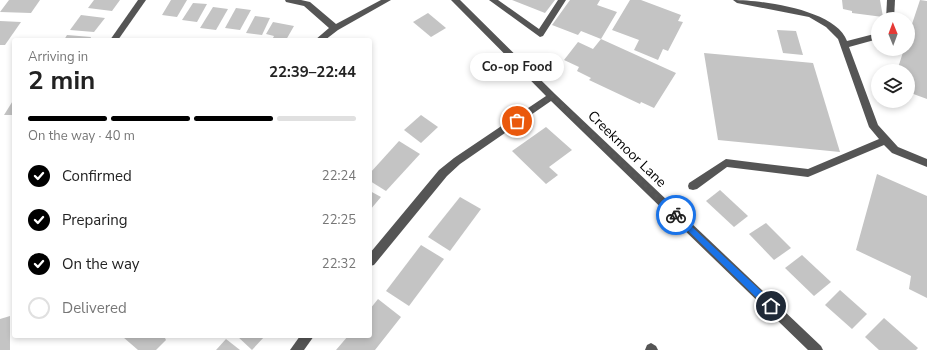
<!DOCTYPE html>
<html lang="en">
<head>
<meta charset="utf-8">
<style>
  :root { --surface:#fff; --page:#f6f6f6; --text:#222; --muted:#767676; --line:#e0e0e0; --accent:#000 }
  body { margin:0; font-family:"Nunito Sans",sans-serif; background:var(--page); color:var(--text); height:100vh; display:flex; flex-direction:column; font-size:15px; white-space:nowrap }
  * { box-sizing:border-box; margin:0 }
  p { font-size:13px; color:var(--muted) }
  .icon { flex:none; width:22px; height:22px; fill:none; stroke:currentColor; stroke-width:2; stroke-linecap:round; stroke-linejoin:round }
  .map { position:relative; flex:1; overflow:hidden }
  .side { position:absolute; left:12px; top:38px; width:360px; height:300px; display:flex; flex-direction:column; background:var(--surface); border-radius:4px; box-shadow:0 2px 6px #0003 }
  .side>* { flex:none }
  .needle { width:26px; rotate:359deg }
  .buttons { position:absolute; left:871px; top:12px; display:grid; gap:8px }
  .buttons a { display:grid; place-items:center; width:44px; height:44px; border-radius:50%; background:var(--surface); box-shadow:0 2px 6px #0003; font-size:20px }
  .pin { position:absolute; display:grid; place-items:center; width:34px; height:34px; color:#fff; margin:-17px; border:2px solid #fff; border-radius:50%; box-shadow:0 1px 4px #0007 }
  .courier { position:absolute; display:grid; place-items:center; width:40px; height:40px; margin:-20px; border:3px solid #1a73e8; border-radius:50%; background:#fff; color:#222; box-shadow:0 1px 5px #0007 }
  .bubble { position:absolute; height:28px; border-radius:14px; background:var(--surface); box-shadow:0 2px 6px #0003; font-size:13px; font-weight:700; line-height:28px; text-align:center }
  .headline em { font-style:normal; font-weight:700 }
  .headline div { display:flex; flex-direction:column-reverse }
  .headline { display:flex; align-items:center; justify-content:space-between; height:68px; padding:0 16px }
  h1 { font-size:26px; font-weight:700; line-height:30px }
  .bar { display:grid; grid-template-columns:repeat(4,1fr); gap:6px 4px; align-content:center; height:48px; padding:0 16px }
  .bar i { height:5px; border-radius:3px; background:var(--line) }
  .bar .selected { background:var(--accent) }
  .bar p { grid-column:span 4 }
  ol { padding:0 16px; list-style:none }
  li { display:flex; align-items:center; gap:12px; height:44px }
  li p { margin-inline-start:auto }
  li .icon { padding:4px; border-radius:50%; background:var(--accent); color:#fff; stroke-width:4 }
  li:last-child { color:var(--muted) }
  li i { width:22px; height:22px; border:2px solid var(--line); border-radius:50% }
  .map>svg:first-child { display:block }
  .building { fill:#c4c4c4 }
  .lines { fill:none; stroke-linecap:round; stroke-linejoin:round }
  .minor { fill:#555; fill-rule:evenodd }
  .route { fill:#1a73e8 }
  .done { stroke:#595959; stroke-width:4; stroke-dasharray:0 7.2 }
  .labels { text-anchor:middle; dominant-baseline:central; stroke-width:3.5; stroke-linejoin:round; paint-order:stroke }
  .street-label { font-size:14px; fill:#000; stroke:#fff }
</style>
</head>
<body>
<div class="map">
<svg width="927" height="350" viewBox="0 0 927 350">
  <rect width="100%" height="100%" fill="#fff"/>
  <!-- building -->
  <g class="building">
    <polygon points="9,0 40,0 31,13 0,12"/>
    <polygon points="94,0 120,0 112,11 88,8"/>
    <polygon points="171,0 187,0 177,17 162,15"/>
    <polygon points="512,0 555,0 545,13"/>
    <polygon points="570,0 600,0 597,5 617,12 601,39 581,31 578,35 552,25"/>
    <polygon points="630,0 641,0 681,15 678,21 683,22 668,51 663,49 658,60 634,50 639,40 612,30"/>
    <polygon points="842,0 880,0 883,17 852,13 852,11 843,9"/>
    <polygon points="920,0 927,1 927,99 908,92 908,71 897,71 904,49 908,49 908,36"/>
    <polygon points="193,3 207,4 197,22 182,20"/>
    <polygon points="213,7 228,9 216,30 200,28"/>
    <polygon points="236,8 251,10 240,30 225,28"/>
    <polygon points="428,13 446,28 431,37 413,22"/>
    <polygon points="81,15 105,18 94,32 70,30"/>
    <polygon points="255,16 270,18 262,35 246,33"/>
    <polygon points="0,21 21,22 5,45 0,45"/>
    <polygon points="273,22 294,26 286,40 272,40 274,36 266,34"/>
    <polygon points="777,30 796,31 803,55 783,53"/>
    <polygon points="67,35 91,37 90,40 64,40"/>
    <polygon points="601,39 676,73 654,108 641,102 640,104 589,80 591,78 577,71 579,67 564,60 578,42 593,49"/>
    <polygon points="704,53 813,63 840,152 718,140"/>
    <polygon points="14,99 14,115 4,115"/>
    <polygon points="421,115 438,127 421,143 404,130"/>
    <polygon points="546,127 572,150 549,167 558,175 546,184 512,151"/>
    <polygon points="399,141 420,154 386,191 370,181 370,173"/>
    <polygon points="877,174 927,196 927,298 909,289 911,276 856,250"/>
    <polygon points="720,190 748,216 734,227 706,201"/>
    <polygon points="370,191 381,197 370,210"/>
    <polygon points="460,197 481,209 450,251 428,237"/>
    <polygon points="766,223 791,248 774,260 749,234"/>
    <polygon points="421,245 444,259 409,306 386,291"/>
    <polygon points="802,255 831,282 814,296 785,268"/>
    <polygon points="840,290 867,314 852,329 825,305"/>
    <polygon points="378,299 401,317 375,350 336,350 348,336 370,336 370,309"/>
    <polygon points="10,316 10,350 0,350 0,319"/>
    <polygon points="884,318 918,348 916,350 879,350 865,337"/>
    <polygon points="125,336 164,336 166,340 156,350 138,350 123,337"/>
    <polygon points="237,336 265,336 252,350"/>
    <polygon points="226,339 240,350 216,350"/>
  </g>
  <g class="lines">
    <!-- minor -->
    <g class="minor">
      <polygon points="138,0 146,0 118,40 110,40"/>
      <polygon points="285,0 301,0 310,2 336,24 381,0 391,0 338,30 325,40 315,40 329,28 304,6 286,2"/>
      <polygon points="451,0 460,0 555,94 821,346 823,350 808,350 551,101 460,164 447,176 374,265 370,266 370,253 439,170 454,158 546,96"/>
      <polygon points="489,0 498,0 539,29 558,0 566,0 543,36 540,37"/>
      <path d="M733,0C762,0 836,10 847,41L878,33V39L849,47L878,125L898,147L927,159V167L892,153L884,145L808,177L727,167L697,189L693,190L689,189L688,186L689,183L726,159L808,169L879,139L869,127L838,39L826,27L809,17L737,3Z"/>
      <polygon points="887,0 895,0 894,19 886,19"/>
      <polygon points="300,336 314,336 304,350 290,350"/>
      <polygon points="651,343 656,346 658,350 645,350 647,345"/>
    </g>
  </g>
  <!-- route -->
  <polygon class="route" points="676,212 774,303 774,309 768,309 674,217 674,213"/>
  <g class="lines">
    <!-- done -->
    <polyline class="done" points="517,121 552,96 676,215"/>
  </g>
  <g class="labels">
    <!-- street labels -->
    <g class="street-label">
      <text transform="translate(627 149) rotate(44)">Creekmoor Lane</text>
    </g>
  </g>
</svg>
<div class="buttons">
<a><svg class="needle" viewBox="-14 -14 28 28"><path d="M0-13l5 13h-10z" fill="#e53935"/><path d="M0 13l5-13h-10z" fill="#767676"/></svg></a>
<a><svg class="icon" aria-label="layers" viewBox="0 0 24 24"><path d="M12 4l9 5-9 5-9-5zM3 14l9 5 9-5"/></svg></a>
</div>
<div class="pin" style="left:517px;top:121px;background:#ea580c"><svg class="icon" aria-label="bag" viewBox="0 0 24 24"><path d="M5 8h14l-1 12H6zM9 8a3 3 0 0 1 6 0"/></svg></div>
<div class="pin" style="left:771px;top:306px;background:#1f2937"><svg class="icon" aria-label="home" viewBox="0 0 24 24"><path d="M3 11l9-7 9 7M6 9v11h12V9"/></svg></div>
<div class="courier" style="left:676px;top:215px"><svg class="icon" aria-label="bike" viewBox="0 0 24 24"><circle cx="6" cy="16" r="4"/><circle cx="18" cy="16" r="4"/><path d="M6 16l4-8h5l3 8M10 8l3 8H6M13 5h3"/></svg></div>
<div class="bubble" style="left:470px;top:53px;width:94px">Co-op Food</div>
<section class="side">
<div class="headline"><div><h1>2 min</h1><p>Arriving in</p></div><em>22:39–22:44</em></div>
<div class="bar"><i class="selected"></i><i class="selected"></i><i class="selected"></i><i></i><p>On the way · 40 m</p></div>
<ol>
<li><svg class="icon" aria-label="check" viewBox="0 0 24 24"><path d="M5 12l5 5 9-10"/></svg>Confirmed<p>22:24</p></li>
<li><svg class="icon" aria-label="check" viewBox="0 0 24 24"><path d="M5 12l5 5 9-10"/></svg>Preparing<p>22:25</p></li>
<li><svg class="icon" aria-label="check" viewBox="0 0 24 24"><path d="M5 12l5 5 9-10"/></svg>On the way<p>22:32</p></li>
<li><i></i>Delivered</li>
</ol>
</section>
</div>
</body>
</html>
